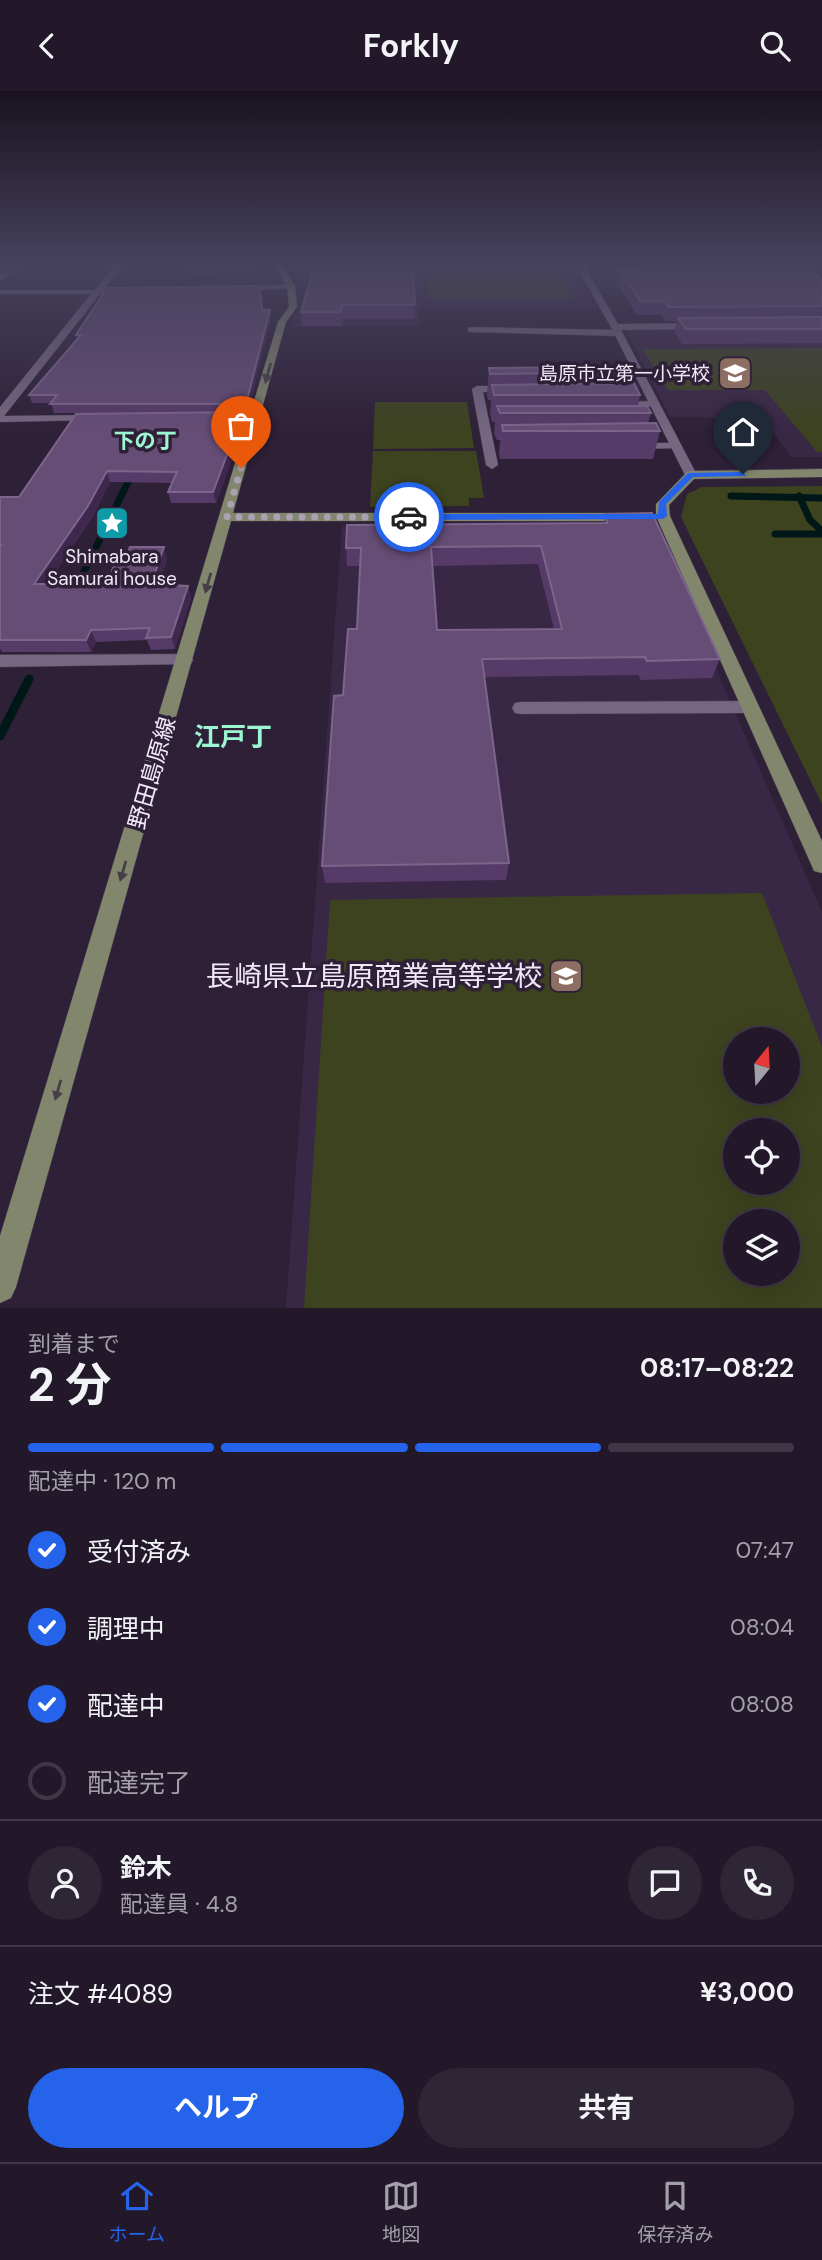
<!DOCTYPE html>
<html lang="ja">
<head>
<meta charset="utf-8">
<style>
  :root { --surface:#221829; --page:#2e2535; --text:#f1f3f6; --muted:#a2a0a8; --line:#3f3746; --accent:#2563eb }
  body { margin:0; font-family:"DM Sans","Noto Sans JP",sans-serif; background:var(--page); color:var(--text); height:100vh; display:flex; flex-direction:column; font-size:26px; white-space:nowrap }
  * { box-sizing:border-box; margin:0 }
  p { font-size:23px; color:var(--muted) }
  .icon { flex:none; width:38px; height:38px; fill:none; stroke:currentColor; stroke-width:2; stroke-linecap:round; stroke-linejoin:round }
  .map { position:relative; height:1217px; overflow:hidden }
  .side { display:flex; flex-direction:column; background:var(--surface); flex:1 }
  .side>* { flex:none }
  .needle { width:46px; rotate:18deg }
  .controls { position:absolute; left:723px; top:936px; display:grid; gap:14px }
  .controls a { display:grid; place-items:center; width:77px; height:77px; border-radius:50%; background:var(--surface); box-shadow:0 7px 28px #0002,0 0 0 2px var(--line); font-size:35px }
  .pin { position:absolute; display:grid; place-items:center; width:60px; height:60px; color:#fff; margin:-72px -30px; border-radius:50% 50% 50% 0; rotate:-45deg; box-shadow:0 0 7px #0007 }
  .pin .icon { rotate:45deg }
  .courier { position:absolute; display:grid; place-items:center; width:70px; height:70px; margin:-35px; border:5px solid #2563eb; border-radius:50%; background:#fff; color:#222; box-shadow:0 2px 9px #0007 }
  .headline em { font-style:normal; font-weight:700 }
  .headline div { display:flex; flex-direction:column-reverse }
  .headline { display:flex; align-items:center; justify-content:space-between; height:119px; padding:0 28px }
  h1 { font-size:46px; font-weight:700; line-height:52px }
  .bar { display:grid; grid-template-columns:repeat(4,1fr); gap:10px 7px; align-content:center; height:84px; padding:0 28px }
  .bar i { height:9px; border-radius:5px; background:var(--line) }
  .bar .selected { background:var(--accent) }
  .bar p { grid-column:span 4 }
  .line { display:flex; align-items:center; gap:18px; padding:0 28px; border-top:2px solid var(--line) }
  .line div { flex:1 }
  .round { display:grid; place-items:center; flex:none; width:74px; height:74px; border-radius:37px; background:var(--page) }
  ol { padding:0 28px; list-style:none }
  li { display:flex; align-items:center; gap:21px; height:77px }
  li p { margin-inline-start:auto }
  li .icon { padding:7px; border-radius:50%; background:var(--accent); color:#fff; stroke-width:4 }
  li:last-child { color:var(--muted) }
  li i { width:38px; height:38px; border:4px solid var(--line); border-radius:50% }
  .action { display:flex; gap:14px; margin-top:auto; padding:14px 28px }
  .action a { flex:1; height:80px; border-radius:42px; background:var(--accent); color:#fff; font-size:28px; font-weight:700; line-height:80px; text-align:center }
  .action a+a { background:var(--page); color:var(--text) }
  header { display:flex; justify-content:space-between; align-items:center; height:91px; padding:0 28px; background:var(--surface); font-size:32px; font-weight:700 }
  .tabs { display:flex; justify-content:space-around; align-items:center; height:98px; border-top:2px solid var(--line); background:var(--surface); font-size:19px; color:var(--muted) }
  .tabs a { display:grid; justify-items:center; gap:4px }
  .tabs .selected { color:var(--accent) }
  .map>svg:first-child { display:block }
  .built { fill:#392845; fill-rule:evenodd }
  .green { fill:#3d431f; fill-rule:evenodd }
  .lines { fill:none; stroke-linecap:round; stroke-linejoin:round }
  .stream-far1 { stroke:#001717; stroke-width:7 }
  .stream { stroke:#001717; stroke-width:9 }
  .lane-casing { stroke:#4a3e52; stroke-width:1 }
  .street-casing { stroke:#4a3e52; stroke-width:1 }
  .secondary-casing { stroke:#4a3e52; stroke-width:1 }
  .lane { fill:#766681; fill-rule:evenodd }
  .street { fill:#766681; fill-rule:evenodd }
  .secondary { fill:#82866d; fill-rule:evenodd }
  .wall { fill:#563a67; fill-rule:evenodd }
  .shaded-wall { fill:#3f284d }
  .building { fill:#664d76; stroke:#7c658a; stroke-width:2; fill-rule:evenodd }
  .oneway { fill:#473f47 }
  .route { fill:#2563eb }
  .done { stroke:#aca1b4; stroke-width:7; stroke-dasharray:0 12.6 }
  .labels { text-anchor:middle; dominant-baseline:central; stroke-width:7; stroke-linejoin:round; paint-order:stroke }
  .far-poi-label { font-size:19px; fill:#f0e7f7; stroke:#2e2037; text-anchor:end }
  .far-quarter-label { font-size:21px; font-weight:bold; fill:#9cf6d2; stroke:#2e2037 }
  .street-label { font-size:23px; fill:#f0e7f7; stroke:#2e2037 }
  .quarter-label { font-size:26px; font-weight:bold; fill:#9cf6d2; stroke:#2e2037 }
  .near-poi-label { font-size:28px; fill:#f0e7f7; stroke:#2e2037; text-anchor:end }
</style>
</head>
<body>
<header><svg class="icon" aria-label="back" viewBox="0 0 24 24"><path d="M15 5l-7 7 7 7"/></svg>Forkly<svg class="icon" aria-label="search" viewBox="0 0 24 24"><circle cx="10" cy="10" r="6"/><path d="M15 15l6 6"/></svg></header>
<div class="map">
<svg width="822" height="1217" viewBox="0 0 822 1217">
  <rect width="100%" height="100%" fill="#2e2037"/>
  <!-- built -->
  <g class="built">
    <polygon points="290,173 571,173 595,215 418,215 419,235 291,236 303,207 302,197 289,176"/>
    <polygon points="822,237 822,366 791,366 766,332 718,331 714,326 670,326 626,238"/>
    <path d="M342,434H641L656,440L822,821V1217H286ZM735,948H788V1001H735ZM735,1040H788V1092H735ZM735,1130H788V1183H735Z"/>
  </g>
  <!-- green -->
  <g class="green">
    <polygon points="159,173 271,173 274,176 224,178 214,183 189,183 190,176 156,176"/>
    <polygon points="426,173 555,173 573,208 429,208"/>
    <polygon points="822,257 822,361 817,361 765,299 668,299 642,258"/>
    <polygon points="375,311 467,311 474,357 373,358"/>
    <polygon points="373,360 476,360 484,407 469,407 469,415 370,416"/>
    <polygon points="822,395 822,713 681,426 687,403 702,396"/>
    <path d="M762,802L822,956V1217H304L330,809ZM735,948H788V1001H735ZM735,1040H788V1092H735ZM735,1130H788V1183H735Z"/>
  </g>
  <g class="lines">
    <!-- stream-far1 -->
    <g class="stream-far1">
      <polyline points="731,405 822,407"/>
      <polyline points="799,405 810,429 822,440"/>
      <polyline points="775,443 822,443"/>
      <polyline points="73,503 132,383"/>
    </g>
    <!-- stream -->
    <polyline class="stream" points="0,645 29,588"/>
    <!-- lane casing -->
    <g class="lane-casing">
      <g id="lane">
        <polygon points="471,236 618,239 622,242 618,245 468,241 468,237"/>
        <polygon points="477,295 510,295 515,298 510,301 483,301 498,374 492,378 486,374 472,298"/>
        <polygon points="655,310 659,311 659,315 614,317 609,314 614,311"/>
        <polygon points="676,352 682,355 680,357 636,358 630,355 636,352"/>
        <polygon points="749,610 755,611 758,616 755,621 749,622 521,623 515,622 512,617 515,612 521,611"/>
      </g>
    </g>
    <!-- street casing -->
    <g class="street-casing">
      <g id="street">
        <polygon points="15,173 23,173 0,190 0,184"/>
        <polygon points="116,173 124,173 104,199 126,199 129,203 100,203 4,325 94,324 98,325 98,329 0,331 0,316 91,203 0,203 0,199 95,199"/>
        <polygon points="575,173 583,173 618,233 700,232 704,235 700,238 621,239 697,384 695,387 685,384 611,236"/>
        <polygon points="291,193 294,197 238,200 234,198"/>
        <polygon points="185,563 191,565 193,569 191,573 0,576 0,564"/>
      </g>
    </g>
    <!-- secondary casing -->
    <g class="secondary-casing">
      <g id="secondary">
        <polygon points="273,173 281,173 295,195 297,216 286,231 233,422 628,422 635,426 628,430 231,430 16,1196 11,1207 0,1212 0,1145 278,231 289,216 287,195"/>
        <polygon points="822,378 822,386 694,388 669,414 670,425 822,750 822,782 814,780 811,773 656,425 656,413 687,381 691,380"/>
      </g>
    </g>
    <!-- lane -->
    <use href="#lane" class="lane"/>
    <!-- street -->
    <use href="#street" class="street"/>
    <!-- secondary -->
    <use href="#secondary" class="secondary"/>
  </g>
  <!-- wall -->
  <g class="wall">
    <polygon points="315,173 415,214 415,228 343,228 342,235 302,235 301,221"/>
    <polygon points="634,173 822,173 822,174 803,174 822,189 822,252 682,253 674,241 677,230 666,230 662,224 637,224 616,192 619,179 632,179"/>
    <polygon points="263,219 271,227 248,321 243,321 245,332 216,412 171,412 168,401 172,392 110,391 92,427 47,493 106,493 123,473 167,468 159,493 188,495 191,507 175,558 151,559 147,549 96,551 91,561 2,561 0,558 0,406 19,406 208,322 54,322 51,312 32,312 29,304 77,248 76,244"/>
    <polygon points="489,277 628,281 625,292 640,304 638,315 651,322 648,332 660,340 653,368 500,368 499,362 500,349 497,349 494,343 495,331 492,331 490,321 491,309 488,309 487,304"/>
    <path d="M606,423L720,568L712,587L640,589L639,584L484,586L509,772L506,789L325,792L322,775L343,604L357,538L360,475H347L346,457L604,432ZM538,473L554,538L437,539L433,475Z"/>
  </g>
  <!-- shaded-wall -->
  <g class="shaded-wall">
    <polygon points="270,219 271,227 248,321 246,313"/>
    <polygon points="243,321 245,332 216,412 213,401"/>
    <polygon points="107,380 110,391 92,427 39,505 34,493"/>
    <polygon points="164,456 167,468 155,505 151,493"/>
    <polygon points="188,495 191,507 175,558 171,546"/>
    <polygon points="91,539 96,551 91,561 86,549"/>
  </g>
  <!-- building -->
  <g class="building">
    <polygon points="315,173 413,173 415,214 342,214 341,221 301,221"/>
    <polygon points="638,173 801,173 822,189 822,215 669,216 665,210 640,210 619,179 643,179"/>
    <polygon points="260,195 262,219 270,219 246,313 50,313 57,304 29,304 81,244 76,244 107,197"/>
    <polygon points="822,226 822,238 686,238 678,227"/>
    <polygon points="625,276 628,281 490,283 489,277"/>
    <polygon points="634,292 640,304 494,304 492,294"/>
    <polygon points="497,315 647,315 651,322 500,322"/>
    <polygon points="243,321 213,401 168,401 177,381 107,380 88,415 34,493 106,493 115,473 123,473 130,456 164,456 151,493 188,495 171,546 146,547 150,537 91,539 86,549 0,549 0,455 1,454 0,454 0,406 19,406 76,323"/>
    <polygon points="656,332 660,340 503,340 502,334"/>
    <path d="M652,422L720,568L647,570L645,566L482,568L509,772L322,775L334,605L343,604L348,538H357L361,457H346L347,434L607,432L606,423ZM541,455L562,538L437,539L431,456Z"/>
  </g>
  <!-- one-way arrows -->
  <defs><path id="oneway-solid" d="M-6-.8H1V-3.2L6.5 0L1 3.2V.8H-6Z" transform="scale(1.75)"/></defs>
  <g class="oneway">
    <use href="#oneway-solid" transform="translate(268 282) rotate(105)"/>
    <use href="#oneway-solid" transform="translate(208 492) rotate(106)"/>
    <use href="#oneway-solid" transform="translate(123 780) rotate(106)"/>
    <use href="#oneway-solid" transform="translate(58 999) rotate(106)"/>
  </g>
  <!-- sky -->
  <linearGradient id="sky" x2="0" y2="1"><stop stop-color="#19121e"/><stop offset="0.5" stop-color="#46425e"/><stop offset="1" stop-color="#46425e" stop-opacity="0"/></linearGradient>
  <rect width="822" height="343" fill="url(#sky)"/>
  <!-- route -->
  <polygon class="route" points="743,381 746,385 693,386 666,413 667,425 663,428 409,429 404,426 409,423 658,423 659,411 688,382"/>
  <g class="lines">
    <!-- done -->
    <polyline class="done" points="241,377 227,426 409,426"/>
  </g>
  <!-- icons -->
  <defs>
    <g id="school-square" transform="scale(1.75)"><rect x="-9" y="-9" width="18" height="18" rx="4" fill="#8d6e63" stroke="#2e2037"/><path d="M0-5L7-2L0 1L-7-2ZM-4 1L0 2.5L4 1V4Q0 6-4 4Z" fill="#fff"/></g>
    <g id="sight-square" transform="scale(1.75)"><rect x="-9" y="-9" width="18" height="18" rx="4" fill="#0f9aa8" stroke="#2e2037"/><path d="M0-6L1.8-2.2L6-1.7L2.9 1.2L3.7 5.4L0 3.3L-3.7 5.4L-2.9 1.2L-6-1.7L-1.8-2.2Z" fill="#fff"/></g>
  </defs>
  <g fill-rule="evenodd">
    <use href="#school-square" x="735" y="282"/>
    <use href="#sight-square" x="112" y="432"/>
    <use href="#school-square" x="566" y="885"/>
  </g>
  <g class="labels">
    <!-- far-poi labels -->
    <g class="far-poi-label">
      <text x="710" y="282">島原市立第一小学校</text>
      <text x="112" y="465" text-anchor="middle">Shimabara<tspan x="112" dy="22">Samurai house</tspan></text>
    </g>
    <!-- far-quarter labels -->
    <g class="far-quarter-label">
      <text x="145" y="350">下の丁</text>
    </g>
    <!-- street labels -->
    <g class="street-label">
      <text transform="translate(152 682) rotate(-74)">野田島原線</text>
    </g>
    <!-- quarter labels -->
    <g class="quarter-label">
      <text x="233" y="646">江戸丁</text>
    </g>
    <!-- near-poi labels -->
    <g class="near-poi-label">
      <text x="542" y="885">長崎県立島原商業高等学校</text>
    </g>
  </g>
</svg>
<div class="controls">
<a><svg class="needle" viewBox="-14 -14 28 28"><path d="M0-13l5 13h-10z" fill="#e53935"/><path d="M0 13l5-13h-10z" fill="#a2a0a8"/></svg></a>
<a><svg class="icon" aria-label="locate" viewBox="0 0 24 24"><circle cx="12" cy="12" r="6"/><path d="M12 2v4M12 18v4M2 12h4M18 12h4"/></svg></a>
<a><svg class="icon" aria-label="layers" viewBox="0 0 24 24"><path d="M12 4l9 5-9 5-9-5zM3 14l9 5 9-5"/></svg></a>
</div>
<div class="pin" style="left:241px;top:377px;background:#ea580c"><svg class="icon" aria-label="bag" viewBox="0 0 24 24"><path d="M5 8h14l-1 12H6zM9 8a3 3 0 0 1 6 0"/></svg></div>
<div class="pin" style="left:743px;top:383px;background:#1f2937"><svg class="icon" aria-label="home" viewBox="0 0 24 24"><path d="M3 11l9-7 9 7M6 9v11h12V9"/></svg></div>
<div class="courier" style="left:409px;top:426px"><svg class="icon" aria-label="car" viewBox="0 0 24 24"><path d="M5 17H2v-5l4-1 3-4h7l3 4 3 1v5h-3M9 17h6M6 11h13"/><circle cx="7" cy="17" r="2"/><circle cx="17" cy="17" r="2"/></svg></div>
</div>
<section class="side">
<div class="headline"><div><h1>2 分</h1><p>到着まで</p></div><em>08:17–08:22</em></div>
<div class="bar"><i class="selected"></i><i class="selected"></i><i class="selected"></i><i></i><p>配達中 · 120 m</p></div>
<ol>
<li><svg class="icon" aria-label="check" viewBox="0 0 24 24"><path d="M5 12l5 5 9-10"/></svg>受付済み<p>07:47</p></li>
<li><svg class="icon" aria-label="check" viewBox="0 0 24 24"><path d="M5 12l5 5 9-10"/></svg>調理中<p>08:04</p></li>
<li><svg class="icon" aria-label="check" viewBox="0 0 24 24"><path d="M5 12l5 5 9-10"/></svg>配達中<p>08:08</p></li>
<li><i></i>配達完了</li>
</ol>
<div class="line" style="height:126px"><a class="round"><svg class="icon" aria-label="person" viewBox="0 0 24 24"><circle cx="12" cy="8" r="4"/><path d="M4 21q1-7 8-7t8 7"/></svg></a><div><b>鈴木</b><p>配達員 · 4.8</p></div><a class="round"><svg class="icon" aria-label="chat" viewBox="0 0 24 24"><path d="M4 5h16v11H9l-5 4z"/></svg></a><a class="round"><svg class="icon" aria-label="phone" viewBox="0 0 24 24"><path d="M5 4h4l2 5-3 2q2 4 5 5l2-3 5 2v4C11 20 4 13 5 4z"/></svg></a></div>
<div class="line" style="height:91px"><div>注文 #4089</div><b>¥3,000</b></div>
<div class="action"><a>ヘルプ</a><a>共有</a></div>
</section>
<nav class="tabs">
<a class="selected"><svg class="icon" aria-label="home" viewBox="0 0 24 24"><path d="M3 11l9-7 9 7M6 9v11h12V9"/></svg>ホーム</a>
<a><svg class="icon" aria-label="map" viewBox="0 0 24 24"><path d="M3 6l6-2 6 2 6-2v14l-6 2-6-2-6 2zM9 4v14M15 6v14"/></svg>地図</a>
<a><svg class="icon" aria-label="saved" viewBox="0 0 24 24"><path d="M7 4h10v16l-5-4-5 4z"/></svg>保存済み</a>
</nav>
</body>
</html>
